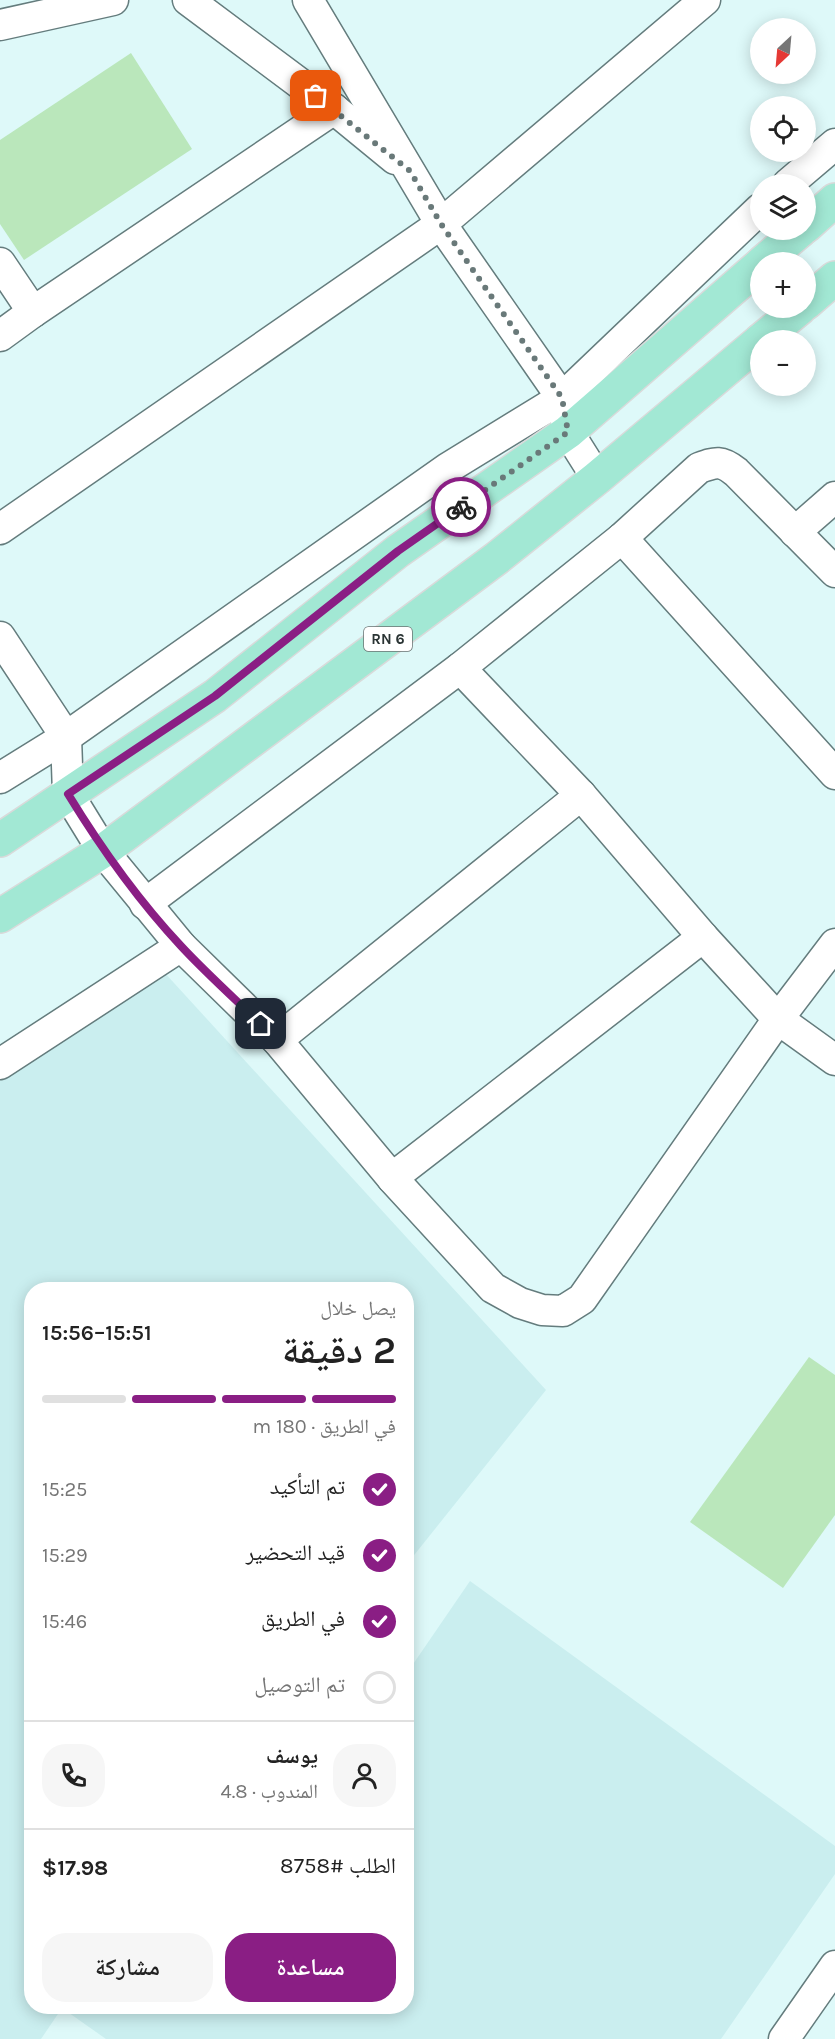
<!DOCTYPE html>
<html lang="ar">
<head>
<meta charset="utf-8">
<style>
  :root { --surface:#fff; --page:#f6f6f6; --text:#222; --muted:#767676; --line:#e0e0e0; --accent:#8a1e84 }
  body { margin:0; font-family:Karla,"Noto Naskh Arabic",sans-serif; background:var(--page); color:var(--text); direction:rtl; height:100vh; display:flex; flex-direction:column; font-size:22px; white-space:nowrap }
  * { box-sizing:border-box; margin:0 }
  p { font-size:20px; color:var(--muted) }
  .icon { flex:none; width:33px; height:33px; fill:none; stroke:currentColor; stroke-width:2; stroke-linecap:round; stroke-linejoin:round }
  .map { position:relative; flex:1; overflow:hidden; direction:ltr }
  .side { position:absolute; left:24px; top:1282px; width:390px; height:732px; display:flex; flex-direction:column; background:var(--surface); border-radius:24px; box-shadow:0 3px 15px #0003; direction:rtl }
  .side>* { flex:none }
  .needle { width:39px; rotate:206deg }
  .buttons { position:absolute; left:750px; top:18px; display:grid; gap:12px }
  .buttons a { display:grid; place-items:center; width:66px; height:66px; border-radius:50%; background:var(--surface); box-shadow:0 3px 15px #0003; font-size:30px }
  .pin { position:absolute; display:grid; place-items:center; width:51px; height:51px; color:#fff; margin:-26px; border-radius:12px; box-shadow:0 3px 9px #0006 }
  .courier { position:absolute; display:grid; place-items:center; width:60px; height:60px; margin:-30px; border:4px solid #8a1e84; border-radius:50%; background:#fff; color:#222; box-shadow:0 2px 8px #0007 }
  .overview em { font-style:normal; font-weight:600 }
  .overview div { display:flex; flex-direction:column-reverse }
  .overview { display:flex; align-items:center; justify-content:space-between; height:102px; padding:0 18px }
  h1 { font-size:39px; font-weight:600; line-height:45px }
  .bar { display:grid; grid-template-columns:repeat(4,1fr); gap:9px 6px; align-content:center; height:72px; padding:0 18px }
  .bar i { height:8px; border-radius:4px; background:var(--line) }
  .bar .active { background:var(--accent) }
  .bar p { grid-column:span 4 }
  .line { display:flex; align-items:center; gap:15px; padding:0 18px; border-top:2px solid var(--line) }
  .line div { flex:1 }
  .round { display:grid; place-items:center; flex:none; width:63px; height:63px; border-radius:24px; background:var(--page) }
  ol { padding:0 18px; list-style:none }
  li { display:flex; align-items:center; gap:18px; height:66px }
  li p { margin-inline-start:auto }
  li .icon { padding:6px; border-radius:50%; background:var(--accent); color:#fff; stroke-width:4 }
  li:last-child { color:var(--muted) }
  li i { width:33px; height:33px; border:3px solid var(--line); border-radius:50% }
  .button { display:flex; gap:12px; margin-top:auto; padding:12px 18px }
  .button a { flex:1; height:69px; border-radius:24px; background:var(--accent); color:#fff; font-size:24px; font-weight:600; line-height:69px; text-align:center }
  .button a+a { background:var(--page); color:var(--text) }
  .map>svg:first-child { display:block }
  .built { fill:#caeeef }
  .green { fill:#bae7bb }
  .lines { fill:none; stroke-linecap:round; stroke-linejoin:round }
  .minor-casing { stroke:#647c7d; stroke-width:33 }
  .major-casing { stroke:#d9dada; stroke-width:36 }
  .minor { stroke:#fff; stroke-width:30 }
  .major { stroke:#a2e8d4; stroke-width:33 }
  .done { stroke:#697979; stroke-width:6; stroke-dasharray:0 10.8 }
  .route { stroke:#8a1e84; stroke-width:8 }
  .labels { text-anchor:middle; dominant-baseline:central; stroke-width:6; stroke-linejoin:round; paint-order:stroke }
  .shield { fill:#fff; stroke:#6a7171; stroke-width:1.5 }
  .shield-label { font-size:15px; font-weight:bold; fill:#2a3434 }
</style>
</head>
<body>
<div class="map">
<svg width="835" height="2039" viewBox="0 0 835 2039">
  <rect width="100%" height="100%" fill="#def9f9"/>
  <!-- built -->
  <polygon class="built" points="153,960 546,1390 407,1564 406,1290 32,1290 32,2007 406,2007 407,1673 470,1581 835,1846 835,1874 721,2039 106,2039 62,2008 41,2039 0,2039 0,1066"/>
  <!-- green -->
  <g class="green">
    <polygon points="131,53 192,149 24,260 0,224 0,140"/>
    <polygon points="809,1357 835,1375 835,1515 783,1588 690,1522"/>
  </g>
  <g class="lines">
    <!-- minor casing -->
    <g class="minor-casing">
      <g id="minor">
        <polyline points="188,0 334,109 395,159"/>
        <polyline points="308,0 441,224 562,398 568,432 597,478"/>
        <polyline points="0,25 113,0"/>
        <polyline points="788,184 835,144"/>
        <polyline points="0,263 33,312"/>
        <polyline points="0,336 33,312 334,109"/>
        <polyline points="0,529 441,224 705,0"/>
        <polyline points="795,532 835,497"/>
        <polyline points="622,538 835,774"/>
        <polyline points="0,637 66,737 68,794 103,851 181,946 277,1040 392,1178 493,1288 520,1303 542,1310 563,1311 582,1299 778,1019 835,1060"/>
        <polyline points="460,668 581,795 703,937 778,1019 835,944"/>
        <polyline points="0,778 66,737 448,468 562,398 760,209"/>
        <path d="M145,904L460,668L622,538L699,468C716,462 721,460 736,472L835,572"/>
        <polyline points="277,1040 581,795"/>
        <polyline points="0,1064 181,946"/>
        <polyline points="392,1178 703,937"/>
        <polyline points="784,2039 835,1966"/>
      </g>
    </g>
    <!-- major casing -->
    <g class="major-casing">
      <g id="major">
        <polyline points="806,226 835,200"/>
        <polyline points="763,262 801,230"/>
        <polyline points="806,303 835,278"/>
        <polyline points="761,340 800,308"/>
        <polyline points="0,840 215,696 398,551 568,432 760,265"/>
        <polyline points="0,916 103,851 497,558 597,478 760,341"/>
      </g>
    </g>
    <!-- minor -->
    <use href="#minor" class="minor"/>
    <!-- major -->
    <use href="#major" class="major"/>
  </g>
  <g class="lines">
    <!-- done -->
    <polyline class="done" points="316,96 410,171 441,224 562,398 568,432 461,507"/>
    <!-- route -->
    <path class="route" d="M261,1024C234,998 206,973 181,946C138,900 101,848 68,794L215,696L398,551L461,507"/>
  </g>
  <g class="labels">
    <!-- shield labels -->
    <rect class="shield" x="364" y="627" width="48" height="24" rx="4.5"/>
    <g class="shield-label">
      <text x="388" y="639">RN 6</text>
    </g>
  </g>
</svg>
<div class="buttons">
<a><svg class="needle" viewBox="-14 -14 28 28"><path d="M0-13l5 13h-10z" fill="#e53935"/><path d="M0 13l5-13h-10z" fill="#767676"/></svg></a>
<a><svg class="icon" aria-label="locate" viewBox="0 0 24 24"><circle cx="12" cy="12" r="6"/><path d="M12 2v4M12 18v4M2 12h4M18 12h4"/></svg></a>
<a><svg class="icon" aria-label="layers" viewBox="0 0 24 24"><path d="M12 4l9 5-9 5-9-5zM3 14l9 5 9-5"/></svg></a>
<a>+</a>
<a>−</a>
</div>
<div class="pin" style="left:316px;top:96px;background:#ea580c"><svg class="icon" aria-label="bag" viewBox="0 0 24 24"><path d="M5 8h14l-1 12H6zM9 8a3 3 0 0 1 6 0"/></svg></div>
<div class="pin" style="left:261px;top:1024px;background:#1f2937"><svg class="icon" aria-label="home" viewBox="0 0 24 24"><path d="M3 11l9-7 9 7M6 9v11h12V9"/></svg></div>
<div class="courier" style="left:461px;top:507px"><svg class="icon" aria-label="bike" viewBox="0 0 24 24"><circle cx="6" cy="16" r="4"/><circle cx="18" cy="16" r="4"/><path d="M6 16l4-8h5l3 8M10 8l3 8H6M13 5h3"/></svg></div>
<section class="side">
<div class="overview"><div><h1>2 دقيقة</h1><p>يصل خلال</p></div><em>15:51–15:56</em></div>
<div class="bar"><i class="active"></i><i class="active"></i><i class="active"></i><i></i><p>في الطريق · 180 m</p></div>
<ol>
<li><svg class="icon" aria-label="check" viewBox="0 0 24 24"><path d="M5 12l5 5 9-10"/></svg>تم التأكيد<p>15:25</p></li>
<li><svg class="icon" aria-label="check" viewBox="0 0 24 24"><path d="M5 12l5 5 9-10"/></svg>قيد التحضير<p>15:29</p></li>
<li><svg class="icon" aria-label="check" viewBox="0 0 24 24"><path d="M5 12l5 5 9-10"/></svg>في الطريق<p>15:46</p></li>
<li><i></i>تم التوصيل</li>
</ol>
<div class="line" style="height:108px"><a class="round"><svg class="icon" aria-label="person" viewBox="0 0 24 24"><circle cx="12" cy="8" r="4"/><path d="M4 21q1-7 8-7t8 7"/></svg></a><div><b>يوسف</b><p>المندوب · 4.8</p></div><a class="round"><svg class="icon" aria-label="phone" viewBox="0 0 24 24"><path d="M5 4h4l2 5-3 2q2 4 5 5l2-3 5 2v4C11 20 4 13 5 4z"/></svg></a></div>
<div class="line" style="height:78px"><div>الطلب #8758</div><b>$17.98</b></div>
<div class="button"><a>مساعدة</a><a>مشاركة</a></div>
</section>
</div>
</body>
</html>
